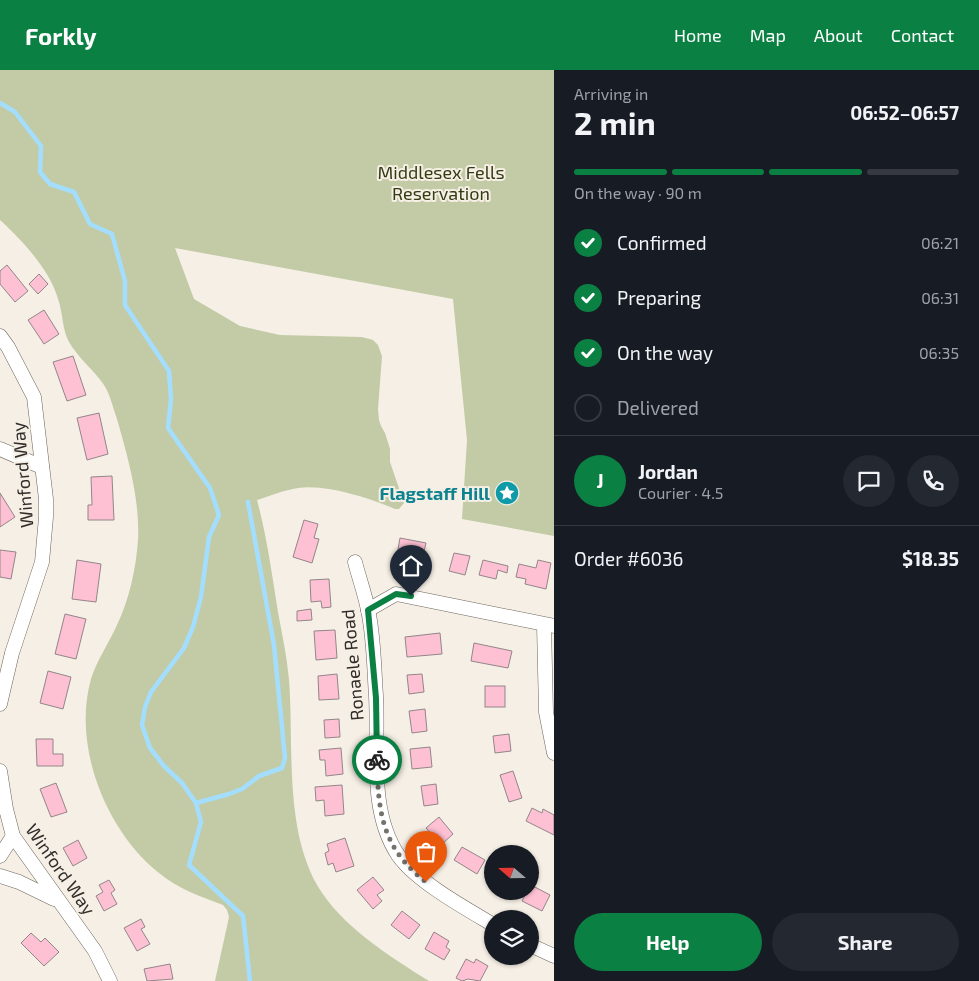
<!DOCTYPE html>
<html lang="en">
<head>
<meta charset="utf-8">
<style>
  :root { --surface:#171b24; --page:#242831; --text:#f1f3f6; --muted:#9ea1a6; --line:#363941; --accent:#0b8043 }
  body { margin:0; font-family:"Exo 2",sans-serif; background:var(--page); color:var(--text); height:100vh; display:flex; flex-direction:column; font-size:19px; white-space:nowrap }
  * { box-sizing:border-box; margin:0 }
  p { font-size:16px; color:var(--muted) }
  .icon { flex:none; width:28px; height:28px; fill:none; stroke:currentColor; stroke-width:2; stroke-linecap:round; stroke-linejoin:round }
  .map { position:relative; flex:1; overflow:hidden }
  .drawer { display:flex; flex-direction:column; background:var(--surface); width:425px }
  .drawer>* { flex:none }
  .needle { width:32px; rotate:290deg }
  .buttons { position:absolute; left:484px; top:775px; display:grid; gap:10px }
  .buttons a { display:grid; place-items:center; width:55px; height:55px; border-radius:50%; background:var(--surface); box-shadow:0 1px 4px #0004; font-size:25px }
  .pin { position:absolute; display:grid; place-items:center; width:42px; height:42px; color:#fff; margin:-51px -21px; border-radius:50% 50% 50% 0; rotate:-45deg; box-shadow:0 0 5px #0007 }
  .pin .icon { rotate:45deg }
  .courier { position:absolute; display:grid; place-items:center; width:50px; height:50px; margin:-25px; border:4px solid #0b8043; border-radius:50%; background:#fff; color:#222; box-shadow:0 1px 6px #0007 }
  .overview em { font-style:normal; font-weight:700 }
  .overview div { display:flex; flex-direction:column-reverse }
  .overview { display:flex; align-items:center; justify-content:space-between; height:85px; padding:0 20px }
  h1 { font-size:32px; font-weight:700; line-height:38px }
  .bar { display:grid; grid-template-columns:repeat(4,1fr); gap:8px 5px; align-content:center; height:60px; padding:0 20px }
  .bar i { height:6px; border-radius:4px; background:var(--line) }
  .bar .selected { background:var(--accent) }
  .bar p { grid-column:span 4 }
  .line { display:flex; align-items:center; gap:12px; padding:0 20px; border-top:1px solid var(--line) }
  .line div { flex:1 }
  .round { display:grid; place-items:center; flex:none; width:52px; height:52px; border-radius:26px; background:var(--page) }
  ol { padding:0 20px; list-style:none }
  li { display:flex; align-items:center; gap:15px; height:55px }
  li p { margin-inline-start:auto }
  li .icon { padding:5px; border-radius:50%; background:var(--accent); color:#fff; stroke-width:4 }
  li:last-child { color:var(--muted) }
  li i { width:28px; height:28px; border:2px solid var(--line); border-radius:50% }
  .action { display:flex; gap:10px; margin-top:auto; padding:10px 20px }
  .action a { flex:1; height:58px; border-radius:30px; background:var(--accent); color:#fff; font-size:20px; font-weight:700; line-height:58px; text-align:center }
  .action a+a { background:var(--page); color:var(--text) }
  header { display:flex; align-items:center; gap:30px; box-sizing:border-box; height:70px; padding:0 25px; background:var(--accent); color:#fff }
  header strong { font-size:24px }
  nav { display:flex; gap:28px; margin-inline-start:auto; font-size:18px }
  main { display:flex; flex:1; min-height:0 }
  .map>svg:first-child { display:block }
  .green { fill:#c2cba5 }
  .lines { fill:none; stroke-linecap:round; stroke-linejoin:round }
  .stream { stroke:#a4deff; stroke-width:4.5 }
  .building { fill:#fec0d3; stroke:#928689 }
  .minor-casing { stroke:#6d665e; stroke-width:15 }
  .minor { stroke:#fff; stroke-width:14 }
  .done { stroke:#75716b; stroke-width:5; stroke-dasharray:0 9 }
  .route { stroke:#0b8043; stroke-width:6 }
  .labels { text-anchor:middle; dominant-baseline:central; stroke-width:4; stroke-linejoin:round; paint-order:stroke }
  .park-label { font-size:18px; fill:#333b12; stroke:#f6efe5 }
  .street-label { font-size:18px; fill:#302d2a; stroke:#f6efe5 }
  .culture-label { font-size:18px; font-weight:bold; fill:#0d838f; stroke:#f6efe5; text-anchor:end }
</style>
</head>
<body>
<header>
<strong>Forkly</strong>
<nav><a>Home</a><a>Map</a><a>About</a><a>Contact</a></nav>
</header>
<main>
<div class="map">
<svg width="554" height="911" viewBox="0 0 554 911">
  <rect width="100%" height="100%" fill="#f6efe5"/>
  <!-- green -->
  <path class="green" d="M0,0H554V466L462,449L467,370L453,229L175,178L194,229L240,256L280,265L362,267L373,270L378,275L382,286L378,339L379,350L381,356L385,363L390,379V392L404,433L399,439H395C369,428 326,414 298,418C284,420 270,426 257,430C267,467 272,505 278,542C282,564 287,587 289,610C294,675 284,756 317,815C341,856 389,886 429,911H215L229,847L227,840L223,835C200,826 178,819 159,803C106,761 72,676 91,609C97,590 109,573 117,555C129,530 136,499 138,470C140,429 128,388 117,349C113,338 110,324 104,315C94,300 78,288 69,272C62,259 63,243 58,229C50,200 22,170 0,150Z"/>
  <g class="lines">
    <!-- stream -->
    <g class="stream">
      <polyline points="0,33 15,42 41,76 40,102 50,114 74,122 90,154 112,164 125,211 125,235 169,301 171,329 168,358 210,418 219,445 209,467 201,527 193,557 184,578 151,622 145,637 142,655 150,678 164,696 182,713 196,733 201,752 189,795 243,846 250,911"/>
      <polyline points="196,733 229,724 242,719 259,706 282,698 285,688 274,575 248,432"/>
    </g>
  </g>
  <!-- building -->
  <g class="building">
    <polygon points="7,195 28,221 15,232 0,214 0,201"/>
    <polygon points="39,204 48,214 38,224 29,214"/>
    <polygon points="44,240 59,264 44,274 28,250"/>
    <polygon points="73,286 86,325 67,331 53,292"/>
    <polygon points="99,343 108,384 87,390 77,348"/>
    <polygon points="112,406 114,450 88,450 88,435 92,435 91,407"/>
    <polygon points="0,423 15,447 0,457"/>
    <polygon points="304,450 318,454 314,468 319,469 312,493 293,487"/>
    <polygon points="400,468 426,473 422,490 397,485"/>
    <polygon points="0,480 16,482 11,509 0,507"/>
    <polygon points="454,483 470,486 465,505 449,501"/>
    <polygon points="77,490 101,494 96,532 72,529"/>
    <polygon points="483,490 508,496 507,503 498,500 496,509 479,505"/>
    <polygon points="538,490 551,493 546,519 525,514 526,509 516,507 519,494 536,498"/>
    <polygon points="329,509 331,537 322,538 321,531 311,532 310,510"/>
    <polygon points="311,539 312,550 297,551 297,541"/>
    <polygon points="65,544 86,549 76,589 55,584"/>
    <polygon points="335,560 337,588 316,590 314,561"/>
    <polygon points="440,563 442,584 407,587 405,567"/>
    <polygon points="474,573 512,581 508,598 471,591"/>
    <polygon points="48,601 71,607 63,639 40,633"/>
    <polygon points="337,604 339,629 319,630 318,606"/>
    <polygon points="422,604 424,622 409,624 407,605"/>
    <rect x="485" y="616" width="20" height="21"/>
    <polygon points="425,639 427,661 412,663 409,641"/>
    <polygon points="339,649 340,667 325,668 324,650"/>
    <polygon points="509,664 511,681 495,683 493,666"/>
    <polygon points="36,669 53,669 53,684 63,684 63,696 37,696"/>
    <polygon points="430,677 432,697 412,699 410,679"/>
    <polygon points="341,678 343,704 326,706 325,690 320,690 319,680"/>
    <polygon points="513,701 522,728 509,732 500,705"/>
    <polygon points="56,713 67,742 51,747 40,719"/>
    <polygon points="436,714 438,734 424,736 421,716"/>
    <polygon points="342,715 344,744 325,746 324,730 316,731 315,717"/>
    <polygon points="532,738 542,743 543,739 554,745 554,765 526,751"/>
    <polygon points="439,747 453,764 441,775 426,758"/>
    <polygon points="345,768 354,796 336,802 333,793 328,795 325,783 329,781 327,774"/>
    <polygon points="78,770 87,788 73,796 63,778"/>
    <polygon points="462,777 485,790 477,804 454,790"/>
    <polygon points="373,807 384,820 377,825 382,831 373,839 357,820"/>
    <polygon points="109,810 115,820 111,823 117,834 104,841 96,826 103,822 99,815"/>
    <polygon points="531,815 550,825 542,841 522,831 527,821 530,821"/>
    <polygon points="402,841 420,855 409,869 391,855"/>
    <polygon points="141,849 145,857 141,859 150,874 137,881 124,858"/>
    <polygon points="434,862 449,871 446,877 450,880 444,890 425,879"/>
    <polygon points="31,863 41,872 45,868 59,882 44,896 21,873"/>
    <polygon points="466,889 474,893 476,889 488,896 480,911 468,909 462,911 456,908"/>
    <polygon points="170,894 173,909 147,911 144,899"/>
  </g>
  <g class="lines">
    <!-- minor casing -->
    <g class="minor-casing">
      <g id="minor">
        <polyline points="0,266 8,277 34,327 46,429 46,447 42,492 12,583 0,634"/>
        <polyline points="0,379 42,397"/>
        <path d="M355,492C359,508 365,524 368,540C374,567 374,598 376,626C379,678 368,740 398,785C416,811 465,838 492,854"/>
        <polyline points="368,540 396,524 554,556"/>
        <polyline points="544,555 546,642 554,683"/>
        <polyline points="0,701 6,739 13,766 95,881 110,911"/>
        <polyline points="0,786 13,766"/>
        <polyline points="0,806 19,812 54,829"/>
        <polyline points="530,875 554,886"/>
      </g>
    </g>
    <!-- minor -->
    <use href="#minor" class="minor"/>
  </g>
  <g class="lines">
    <!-- done -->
    <path class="done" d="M377,690C378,743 382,778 426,812"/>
    <!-- route -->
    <polyline class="route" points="377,690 376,628 368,540 396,524 411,526"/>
  </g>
  <!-- icons -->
  <defs>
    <g id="sight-disc" transform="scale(1.25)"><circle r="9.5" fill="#0f9aa8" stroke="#f6efe5"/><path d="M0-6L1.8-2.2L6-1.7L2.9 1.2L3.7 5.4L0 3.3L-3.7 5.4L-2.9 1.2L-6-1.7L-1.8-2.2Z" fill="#fff"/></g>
  </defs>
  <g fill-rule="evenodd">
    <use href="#sight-disc" x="507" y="423"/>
  </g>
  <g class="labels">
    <!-- park labels -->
    <g class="park-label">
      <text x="441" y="102">Middlesex Fells<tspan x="441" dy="21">Reservation</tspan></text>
    </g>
    <!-- street labels -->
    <g class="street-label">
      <text transform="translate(22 405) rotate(-95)">Winford Way</text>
      <text transform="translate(352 595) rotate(-95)">Ronaele Road</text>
      <text transform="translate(61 799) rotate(55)">Winford Way</text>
    </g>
    <!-- culture labels -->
    <g class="culture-label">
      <text x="490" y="423">Flagstaff Hill</text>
    </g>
  </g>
</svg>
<div class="buttons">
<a><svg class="needle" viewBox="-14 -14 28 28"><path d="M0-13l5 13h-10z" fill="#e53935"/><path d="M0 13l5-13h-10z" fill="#9ea1a6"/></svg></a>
<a><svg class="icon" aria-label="layers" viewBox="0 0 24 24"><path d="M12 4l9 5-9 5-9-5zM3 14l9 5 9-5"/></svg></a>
</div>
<div class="pin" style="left:426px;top:812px;background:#ea580c"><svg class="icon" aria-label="bag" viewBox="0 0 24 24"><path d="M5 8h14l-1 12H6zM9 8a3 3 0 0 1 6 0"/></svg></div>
<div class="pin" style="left:411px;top:526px;background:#1f2937"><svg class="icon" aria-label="home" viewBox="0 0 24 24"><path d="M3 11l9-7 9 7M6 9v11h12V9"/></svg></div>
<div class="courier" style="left:377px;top:690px"><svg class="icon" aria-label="bike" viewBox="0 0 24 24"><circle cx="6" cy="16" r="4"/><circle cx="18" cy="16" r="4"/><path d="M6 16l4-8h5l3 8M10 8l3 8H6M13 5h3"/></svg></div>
</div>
<section class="drawer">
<div class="overview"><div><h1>2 min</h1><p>Arriving in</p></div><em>06:52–06:57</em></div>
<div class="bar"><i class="selected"></i><i class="selected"></i><i class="selected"></i><i></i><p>On the way · 90 m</p></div>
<ol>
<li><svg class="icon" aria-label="check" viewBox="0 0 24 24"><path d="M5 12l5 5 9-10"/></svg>Confirmed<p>06:21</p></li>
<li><svg class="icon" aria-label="check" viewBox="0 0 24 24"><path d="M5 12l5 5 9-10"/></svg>Preparing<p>06:31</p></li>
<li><svg class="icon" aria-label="check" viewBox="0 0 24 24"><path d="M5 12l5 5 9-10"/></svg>On the way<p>06:35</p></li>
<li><i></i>Delivered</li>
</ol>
<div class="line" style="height:90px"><b class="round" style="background:var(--accent);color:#fff">J</b><div><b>Jordan</b><p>Courier · 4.5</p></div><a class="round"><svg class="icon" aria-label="chat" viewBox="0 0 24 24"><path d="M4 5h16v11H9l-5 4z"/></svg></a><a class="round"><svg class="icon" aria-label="phone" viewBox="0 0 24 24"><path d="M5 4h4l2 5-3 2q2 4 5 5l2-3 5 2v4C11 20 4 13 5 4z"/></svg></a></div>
<div class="line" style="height:65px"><div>Order #6036</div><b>$18.35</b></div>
<div class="action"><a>Help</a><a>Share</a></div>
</section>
</main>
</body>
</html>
